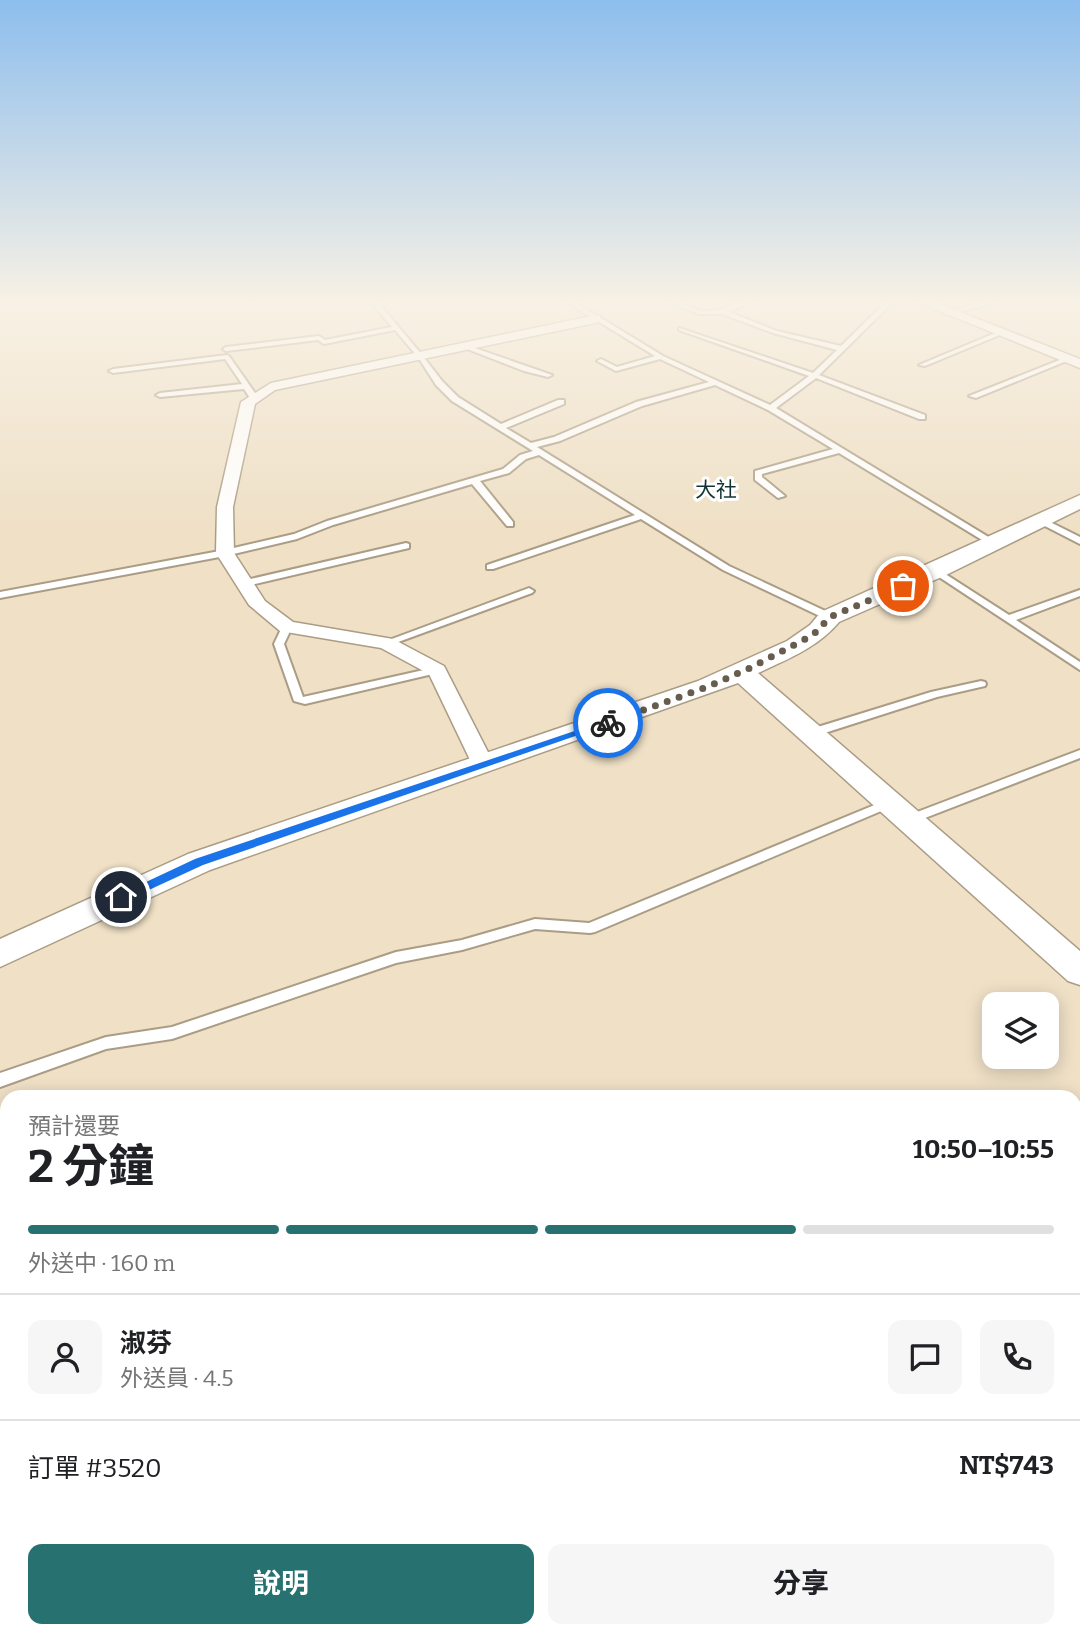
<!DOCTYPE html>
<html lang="zh-TW">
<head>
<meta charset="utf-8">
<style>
  :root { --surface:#fff; --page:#f6f6f6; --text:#202124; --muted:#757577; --line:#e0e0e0; --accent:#277170 }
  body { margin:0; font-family:Bitter,"Noto Sans TC",serif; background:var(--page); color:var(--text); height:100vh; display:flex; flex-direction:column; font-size:26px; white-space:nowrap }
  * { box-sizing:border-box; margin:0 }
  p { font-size:23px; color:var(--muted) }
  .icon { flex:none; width:38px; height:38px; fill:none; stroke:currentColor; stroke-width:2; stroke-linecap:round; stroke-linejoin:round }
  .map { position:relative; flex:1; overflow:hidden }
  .side { position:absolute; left:0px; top:1090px; width:1082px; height:548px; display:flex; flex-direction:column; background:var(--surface); border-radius:21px 21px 0 0; box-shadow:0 4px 18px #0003 }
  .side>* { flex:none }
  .buttons { position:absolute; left:982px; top:992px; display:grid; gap:14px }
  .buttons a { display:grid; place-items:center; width:77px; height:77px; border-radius:14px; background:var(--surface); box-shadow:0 4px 18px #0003; font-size:35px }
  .pin { position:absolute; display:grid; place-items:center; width:60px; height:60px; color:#fff; margin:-30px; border:4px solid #fff; border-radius:50%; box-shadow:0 2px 7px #0007 }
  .courier { position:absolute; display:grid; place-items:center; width:70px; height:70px; margin:-35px; border:5px solid #1a73e8; border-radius:50%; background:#fff; color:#222; box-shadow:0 2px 9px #0007 }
  .summary em { font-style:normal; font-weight:700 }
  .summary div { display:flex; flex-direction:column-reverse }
  .summary { display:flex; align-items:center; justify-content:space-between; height:119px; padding:0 28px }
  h1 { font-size:46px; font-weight:700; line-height:52px }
  .bar { display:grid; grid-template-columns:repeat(4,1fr); gap:10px 7px; align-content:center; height:84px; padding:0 28px }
  .bar i { height:9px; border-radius:5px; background:var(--line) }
  .bar .current { background:var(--accent) }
  .bar p { grid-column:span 4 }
  .line { display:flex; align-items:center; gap:18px; padding:0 28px; border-top:2px solid var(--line) }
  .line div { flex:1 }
  .round { display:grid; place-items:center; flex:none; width:74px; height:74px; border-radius:14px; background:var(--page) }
  .cta { display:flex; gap:14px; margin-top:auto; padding:14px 28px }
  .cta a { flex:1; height:80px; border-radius:14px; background:var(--accent); color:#fff; font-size:28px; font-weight:700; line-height:80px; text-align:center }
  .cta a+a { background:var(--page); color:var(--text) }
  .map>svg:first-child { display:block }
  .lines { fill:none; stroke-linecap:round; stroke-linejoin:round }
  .service-casing { stroke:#ab9d85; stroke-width:4 }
  .minor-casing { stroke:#ab9d85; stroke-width:3 }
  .tertiary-casing { stroke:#ab9d85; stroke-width:3 }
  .service { fill:#fff; fill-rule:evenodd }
  .minor { fill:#fff; fill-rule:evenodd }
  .tertiary { fill:#fff; fill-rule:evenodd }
  .route { fill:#1a73e8 }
  .done { stroke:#665d4e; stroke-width:7; stroke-dasharray:0 12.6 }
  .labels { text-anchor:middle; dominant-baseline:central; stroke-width:6; stroke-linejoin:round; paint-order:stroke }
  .far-quarter-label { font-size:21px; fill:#103332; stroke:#fff }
</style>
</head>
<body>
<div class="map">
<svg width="1080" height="1637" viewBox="0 0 1080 1637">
  <rect width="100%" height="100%" fill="#efe0c6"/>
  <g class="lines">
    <!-- service casing -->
    <g class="service-casing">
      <g id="service">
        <path d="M370,301H377L422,355L442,381L458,397L501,424L558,400H564V404L506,428L531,443L554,437L636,402L709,382L660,359L616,371L599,362L597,361L601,359L617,367L655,356L565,301H573L663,356L770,405L809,376L679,330V328L813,373L837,350L773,333L722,314H699L667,301C681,301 691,310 704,311C722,312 736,301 753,301L729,312L777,331L841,346L887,301H894L819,375L925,415V419H919L816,378L776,408L1000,544L998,546H992L839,453L762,474V477L785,496L778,498L755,480V471L833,449L768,410L715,385L642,406L560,441L537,447L729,566L834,615V619H826L723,570L641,519L493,569H487V565L635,515L539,455L526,459L509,473L480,481L513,522V526H507L472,484L333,525L297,539L225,556L0,598V592L225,550L294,534L327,521L503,469L520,455L533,451L452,401L436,385L418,357L395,330L324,344L318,340L226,351L223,349L226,347L319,336L325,340L392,327Z"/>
        <polygon points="990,301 1002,301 947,315 944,313"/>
        <polygon points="1000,331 1003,333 1002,334 925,366 919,365"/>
        <polygon points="462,345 466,345 552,375 548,377 524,371 462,347"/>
        <polygon points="227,355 229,356 257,396 256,398 250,398 244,389 160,397 156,395 160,393 242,384 225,359 113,373 109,371 113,369"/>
        <polygon points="1067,357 1071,359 1069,360 976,398 969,396"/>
        <polygon points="1042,518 1080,537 1080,544 1039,523 1038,521"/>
        <polygon points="406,543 409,544 409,548 246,586 241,583 246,580"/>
        <polygon points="936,568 1009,615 1080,590 1080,596 1016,620 1080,662 1080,670 933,573 933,569"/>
        <polygon points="529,588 534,591 532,593 390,645 382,645 381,643"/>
        <polygon points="287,624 292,627 284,644 303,697 437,667 442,670 437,673 305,704 294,701 274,644 282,627"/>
        <polygon points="981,681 985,682 986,684 985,686 937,697 812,737 806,733 808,730 931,692"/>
        <polygon points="1080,750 1080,758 912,823 904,823 902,820 904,817"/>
        <polygon points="889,799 895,803 893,806 595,932 590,933 535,929 462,950 396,963 172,1039 106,1049 0,1087 0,1073 106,1037 172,1027 396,952 462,940 535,919 589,923"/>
        <polygon points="0,1240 7,1243 7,1264 0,1260"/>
        <polygon points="7,1589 7,1615 0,1618 0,1592"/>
        <polygon points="358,1631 380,1631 382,1637 360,1637"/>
      </g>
    </g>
    <!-- minor casing -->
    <g class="minor-casing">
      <g id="minor">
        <polygon points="915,301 932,301 1080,359 1080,368"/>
        <polygon points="596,315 600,316 600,322 275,390 255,404 233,507 234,553 265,601 293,622 393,639 444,666 494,764 491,769 475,769 472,764 429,674 381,648 280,631 249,605 216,553 217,507 241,402 271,383"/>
      </g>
    </g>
    <!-- tertiary casing -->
    <g class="tertiary-casing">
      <path id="tertiary" d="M1080,495V509L944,576L839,622C817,648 788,659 758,673L1080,951V985L1068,981L738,683L210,870L0,967V939L188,854L698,681L787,641L810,625L821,612Z"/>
    </g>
    <!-- service -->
    <use href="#service" class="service"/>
    <!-- minor -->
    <use href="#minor" class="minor"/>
    <!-- tertiary -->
    <use href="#tertiary" class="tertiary"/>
  </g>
  <!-- sky -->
  <linearGradient id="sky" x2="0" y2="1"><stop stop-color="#8dbeed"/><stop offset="0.57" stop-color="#f8f1e5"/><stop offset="1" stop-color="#f8f1e5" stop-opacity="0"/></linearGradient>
  <rect width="1080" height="530" fill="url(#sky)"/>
  <!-- route -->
  <polygon class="route" points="604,721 613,723 203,865 125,901 116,901 114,897 195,859"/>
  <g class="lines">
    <!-- done -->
    <polyline class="done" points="608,723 707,687 750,668 813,635 830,617 903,586"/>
  </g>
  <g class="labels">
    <!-- far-quarter labels -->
    <g class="far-quarter-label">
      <text x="716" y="490">大社</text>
    </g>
  </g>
</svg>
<div class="buttons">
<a><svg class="icon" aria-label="layers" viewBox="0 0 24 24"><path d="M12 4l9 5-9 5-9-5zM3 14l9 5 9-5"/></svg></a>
</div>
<div class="pin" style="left:903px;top:586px;background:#ea580c"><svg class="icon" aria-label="bag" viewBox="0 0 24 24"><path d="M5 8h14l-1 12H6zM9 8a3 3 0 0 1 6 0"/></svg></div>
<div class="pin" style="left:121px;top:897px;background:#1f2937"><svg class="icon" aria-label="home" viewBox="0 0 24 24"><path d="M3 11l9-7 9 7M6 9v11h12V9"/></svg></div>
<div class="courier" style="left:608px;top:723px"><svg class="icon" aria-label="bike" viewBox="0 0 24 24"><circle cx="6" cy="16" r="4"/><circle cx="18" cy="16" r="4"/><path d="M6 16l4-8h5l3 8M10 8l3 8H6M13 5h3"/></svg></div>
<section class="side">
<div class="summary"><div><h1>2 分鐘</h1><p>預計還要</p></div><em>10:50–10:55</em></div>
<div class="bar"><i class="current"></i><i class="current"></i><i class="current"></i><i></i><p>外送中 · 160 m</p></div>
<div class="line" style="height:126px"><a class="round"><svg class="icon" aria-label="person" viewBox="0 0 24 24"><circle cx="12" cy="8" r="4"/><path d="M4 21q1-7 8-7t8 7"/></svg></a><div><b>淑芬</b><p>外送員 · 4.5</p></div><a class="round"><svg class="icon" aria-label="chat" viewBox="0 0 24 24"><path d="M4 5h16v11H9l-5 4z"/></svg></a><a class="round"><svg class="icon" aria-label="phone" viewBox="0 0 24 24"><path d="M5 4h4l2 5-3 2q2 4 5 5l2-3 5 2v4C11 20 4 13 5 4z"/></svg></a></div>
<div class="line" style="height:91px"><div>訂單 #3520</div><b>NT$743</b></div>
<div class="cta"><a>說明</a><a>分享</a></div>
</section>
</div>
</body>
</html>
